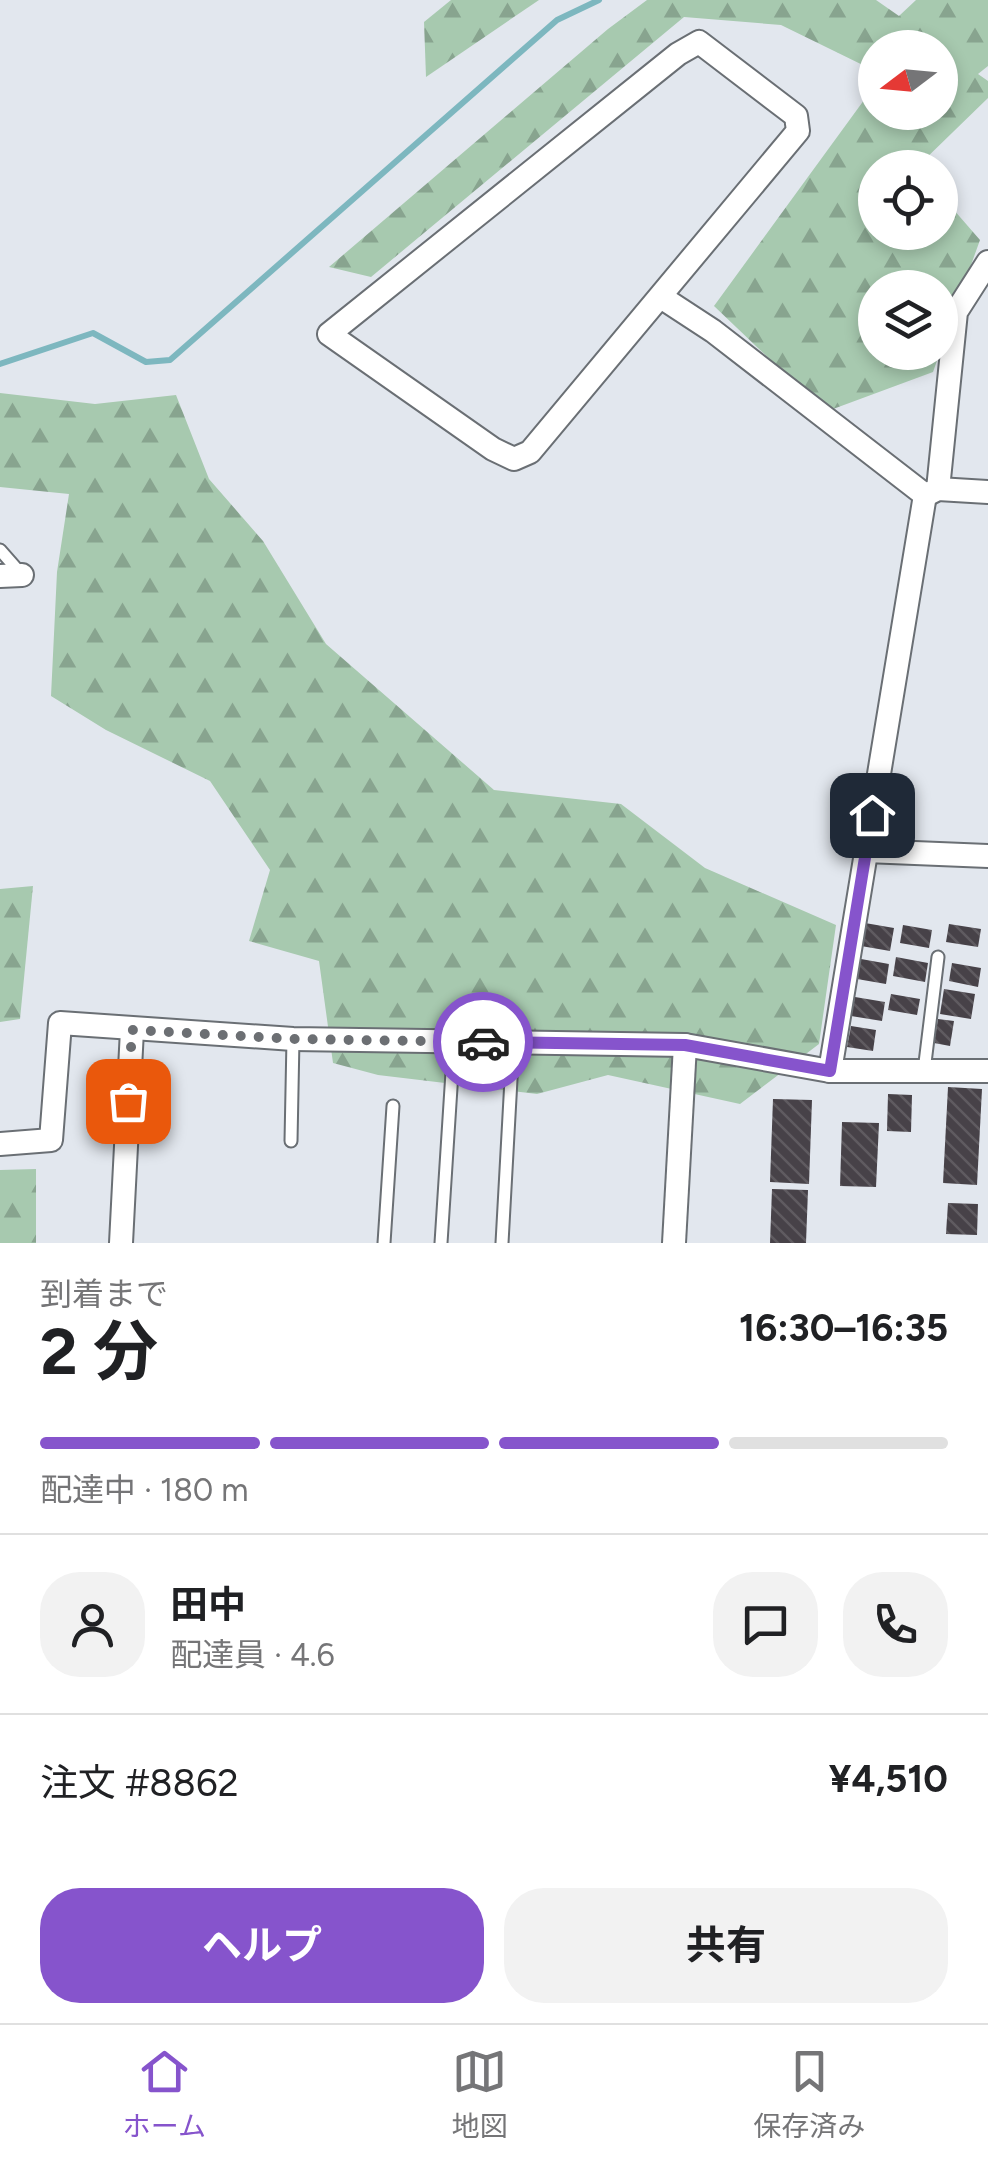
<!DOCTYPE html>
<html lang="ja">
<head>
<meta charset="utf-8">
<style>
  :root { --surface:#fff; --page:#f2f2f2; --text:#202124; --muted:#757577; --line:#e0e0e0; --accent:#8654cc }
  body { margin:0; font-family:Figtree,"Noto Sans JP",sans-serif; background:var(--page); color:var(--text); height:100vh; display:flex; flex-direction:column; font-size:38px; white-space:nowrap }
  * { box-sizing:border-box; margin:0 }
  p { font-size:32px; color:var(--muted) }
  .icon { flex:none; width:55px; height:55px; fill:none; stroke:currentColor; stroke-width:2; stroke-linecap:round; stroke-linejoin:round }
  .map { position:relative; height:1243px; overflow:hidden }
  .sheet { display:flex; flex-direction:column; background:var(--surface); flex:1 }
  .sheet>* { flex:none }
  .needle { width:65px; rotate:254deg }
  .fabs { position:absolute; left:858px; top:30px; display:grid; gap:20px }
  .fabs a { display:grid; place-items:center; width:100px; height:100px; border-radius:50%; background:var(--surface); box-shadow:0 5px 15px #0003; font-size:50px }
  .pin { position:absolute; display:grid; place-items:center; width:85px; height:85px; color:#fff; margin:-42px; border-radius:20px; box-shadow:0 5px 15px #0006 }
  .courier { position:absolute; display:grid; place-items:center; width:100px; height:100px; margin:-50px; border:8px solid #8654cc; border-radius:50%; background:#fff; color:#222; box-shadow:0 2px 12px #0007 }
  .head em { font-style:normal; font-weight:700 }
  .head div { display:flex; flex-direction:column-reverse }
  .head { display:flex; align-items:center; justify-content:space-between; height:170px; padding:0 40px }
  h1 { font-size:65px; font-weight:700; line-height:75px }
  .bar { display:grid; grid-template-columns:repeat(4,1fr); gap:15px 10px; align-content:center; height:120px; padding:0 40px }
  .bar i { height:12px; border-radius:8px; background:var(--line) }
  .bar .on { background:var(--accent) }
  .bar p { grid-column:span 4 }
  .line { display:flex; align-items:center; gap:25px; padding:0 40px; border-top:2px solid var(--line) }
  .line div { flex:1 }
  .round { display:grid; place-items:center; flex:none; width:105px; height:105px; border-radius:40px; background:var(--page) }
  .primary-button { display:flex; gap:20px; margin-top:auto; padding:20px 40px }
  .primary-button a { flex:1; height:115px; border-radius:40px; background:var(--accent); color:#fff; font-size:40px; font-weight:700; line-height:115px; text-align:center }
  .primary-button a+a { background:var(--page); color:var(--text) }
  .tab-bar { display:flex; justify-content:space-around; align-items:center; height:140px; border-top:2px solid var(--line); background:var(--surface); font-size:28px; color:var(--muted) }
  .tab-bar a { display:grid; justify-items:center; gap:5px }
  .tab-bar .on { color:var(--accent) }
  .map>svg:first-child { display:block }
  .forest { fill:url(#forest-firs) }
  .lines { fill:none; stroke-linecap:round; stroke-linejoin:round }
  .stream { stroke:#7db7bf; stroke-width:6 }
  .building { fill:url(#building-back-hatch) }
  .lane-casing { stroke:#6a6f74; stroke-width:15 }
  .street-casing { stroke:#6a6f74; stroke-width:26 }
  .lane { stroke:#fff; stroke-width:11 }
  .street { stroke:#fff; stroke-width:22 }
  .done { stroke:#6c6f73; stroke-width:10; stroke-dasharray:0 18 }
  .route { stroke:#8654cc; stroke-width:12 }
</style>
</head>
<body>
<div class="map">
<svg width="988" height="1243" viewBox="0 0 988 1243">
  <defs>
    <pattern id="forest-firs" width="22" height="20" patternUnits="userSpaceOnUse" patternTransform="scale(2.5)"><rect width="22" height="20" fill="#a7c9af"/><path d="M5 1l3.5 6h-7zM16 11l3.5 6h-7z" fill="#88a48f"/></pattern>
    <pattern id="building-back-hatch" width="6" height="6" patternUnits="userSpaceOnUse" patternTransform="scale(2.5)"><rect width="6" height="6" fill="#474248"/><path d="M-1 5l2 2M0 0l6 6M5-1l2 2" fill="none" stroke="#5f5b60"/></pattern>
  </defs>
  <rect width="100%" height="100%" fill="#e2e7ee"/>
  <!-- forest -->
  <g class="forest">
    <polygon points="451,0 539,0 426,77 424,22"/>
    <polygon points="647,0 876,0 899,16 916,0 988,0 988,66 978,74 988,81 988,98 917,167 875,168 875,232 940,232 940,194 980,240 940,351 940,288 875,288 875,352 940,352 933,372 825,412 714,306 875,85 875,112 940,112 940,48 875,48 875,71 781,25 684,17 371,277 329,267 608,29"/>
    <polygon points="0,393 95,404 176,395 209,479 263,541 326,644 494,790 621,804 705,868 836,925 819,1044 740,1104 608,1075 537,1094 378,1075 333,1063 319,961 249,941 270,870 210,781 106,730 51,696 57,572 69,494 0,487"/>
    <polygon points="33,886 20,1019 0,1022 0,889"/>
    <polygon points="36,1169 36,1243 0,1243 0,1170"/>
  </g>
  <g class="lines">
    <!-- stream -->
    <polyline class="stream" points="0,364 93,333 146,362 170,360 557,20 599,0"/>
  </g>
  <!-- building -->
  <g class="building">
    <polygon points="865,923 894,928 890,951 861,946"/>
    <polygon points="949,924 981,929 978,947 946,942"/>
    <polygon points="903,925 932,930 929,948 900,943"/>
    <polygon points="896,957 928,963 925,982 893,976"/>
    <polygon points="861,959 889,964 886,984 857,979"/>
    <polygon points="952,963 981,968 978,987 949,981"/>
    <polygon points="944,989 975,994 971,1019 940,1014"/>
    <polygon points="891,994 920,999 917,1015 888,1010"/>
    <polygon points="855,997 885,1002 882,1021 851,1016"/>
    <polygon points="938,1019 954,1021 950,1046 934,1043"/>
    <polygon points="851,1026 876,1030 873,1051 847,1047"/>
    <polygon points="948,1087 982,1089 977,1185 943,1183"/>
    <polygon points="888,1094 912,1095 911,1132 887,1131"/>
    <polygon points="773,1099 812,1100 809,1184 770,1182"/>
    <polygon points="842,1122 879,1123 876,1187 840,1186"/>
    <polygon points="772,1189 808,1190 806,1243 770,1243"/>
    <polygon points="948,1203 978,1204 977,1235 946,1234"/>
  </g>
  <g class="lines">
    <!-- lane casing -->
    <g class="lane-casing">
      <g id="lane">
        <polyline points="0,550 22,575"/>
        <polyline points="924,1071 938,957"/>
        <polyline points="291,1141 293,1039"/>
        <polyline points="384,1243 393,1106"/>
        <polyline points="441,1243 454,1041"/>
        <polyline points="502,1243 513,1043"/>
      </g>
    </g>
    <!-- street casing -->
    <g class="street-casing">
      <g id="street">
        <polygon points="699,42 796,116 798,131 530,452 514,459 493,449 329,334 678,54"/>
        <polyline points="661,297 713,331 925,495"/>
        <polyline points="938,489 956,312 988,262"/>
        <polyline points="928,494 938,489 988,492"/>
        <polyline points="0,576 22,575"/>
        <polyline points="866,851 988,856"/>
        <polyline points="830,1071 925,495"/>
        <polyline points="0,1144 51,1140 60,1023 293,1039 685,1045 830,1071 988,1071"/>
        <polyline points="121,1243 132,1030"/>
        <polyline points="674,1243 685,1045"/>
      </g>
    </g>
    <!-- lane -->
    <use href="#lane" class="lane"/>
    <!-- street -->
    <use href="#street" class="street"/>
  </g>
  <g class="lines">
    <!-- done -->
    <polyline class="done" points="128,1101 132,1030 293,1039 483,1042"/>
    <!-- route -->
    <polyline class="route" points="483,1042 685,1045 830,1071 872,815"/>
  </g>
</svg>
<div class="fabs">
<a><svg class="needle" viewBox="-14 -14 28 28"><path d="M0-13l5 13h-10z" fill="#e53935"/><path d="M0 13l5-13h-10z" fill="#757577"/></svg></a>
<a><svg class="icon" aria-label="locate" viewBox="0 0 24 24"><circle cx="12" cy="12" r="6"/><path d="M12 2v4M12 18v4M2 12h4M18 12h4"/></svg></a>
<a><svg class="icon" aria-label="layers" viewBox="0 0 24 24"><path d="M12 4l9 5-9 5-9-5zM3 14l9 5 9-5"/></svg></a>
</div>
<div class="pin" style="left:128px;top:1101px;background:#ea580c"><svg class="icon" aria-label="bag" viewBox="0 0 24 24"><path d="M5 8h14l-1 12H6zM9 8a3 3 0 0 1 6 0"/></svg></div>
<div class="pin" style="left:872px;top:815px;background:#1f2937"><svg class="icon" aria-label="home" viewBox="0 0 24 24"><path d="M3 11l9-7 9 7M6 9v11h12V9"/></svg></div>
<div class="courier" style="left:483px;top:1042px"><svg class="icon" aria-label="car" viewBox="0 0 24 24"><path d="M5 17H2v-5l4-1 3-4h7l3 4 3 1v5h-3M9 17h6M6 11h13"/><circle cx="7" cy="17" r="2"/><circle cx="17" cy="17" r="2"/></svg></div>
</div>
<section class="sheet">
<div class="head"><div><h1>2 分</h1><p>到着まで</p></div><em>16:30–16:35</em></div>
<div class="bar"><i class="on"></i><i class="on"></i><i class="on"></i><i></i><p>配達中 · 180 m</p></div>
<div class="line" style="height:180px"><a class="round"><svg class="icon" aria-label="person" viewBox="0 0 24 24"><circle cx="12" cy="8" r="4"/><path d="M4 21q1-7 8-7t8 7"/></svg></a><div><b>田中</b><p>配達員 · 4.6</p></div><a class="round"><svg class="icon" aria-label="chat" viewBox="0 0 24 24"><path d="M4 5h16v11H9l-5 4z"/></svg></a><a class="round"><svg class="icon" aria-label="phone" viewBox="0 0 24 24"><path d="M5 4h4l2 5-3 2q2 4 5 5l2-3 5 2v4C11 20 4 13 5 4z"/></svg></a></div>
<div class="line" style="height:130px"><div>注文 #8862</div><b>¥4,510</b></div>
<div class="primary-button"><a>ヘルプ</a><a>共有</a></div>
</section>
<nav class="tab-bar">
<a class="on"><svg class="icon" aria-label="home" viewBox="0 0 24 24"><path d="M3 11l9-7 9 7M6 9v11h12V9"/></svg>ホーム</a>
<a><svg class="icon" aria-label="map" viewBox="0 0 24 24"><path d="M3 6l6-2 6 2 6-2v14l-6 2-6-2-6 2zM9 4v14M15 6v14"/></svg>地図</a>
<a><svg class="icon" aria-label="saved" viewBox="0 0 24 24"><path d="M7 4h10v16l-5-4-5 4z"/></svg>保存済み</a>
</nav>
</body>
</html>
